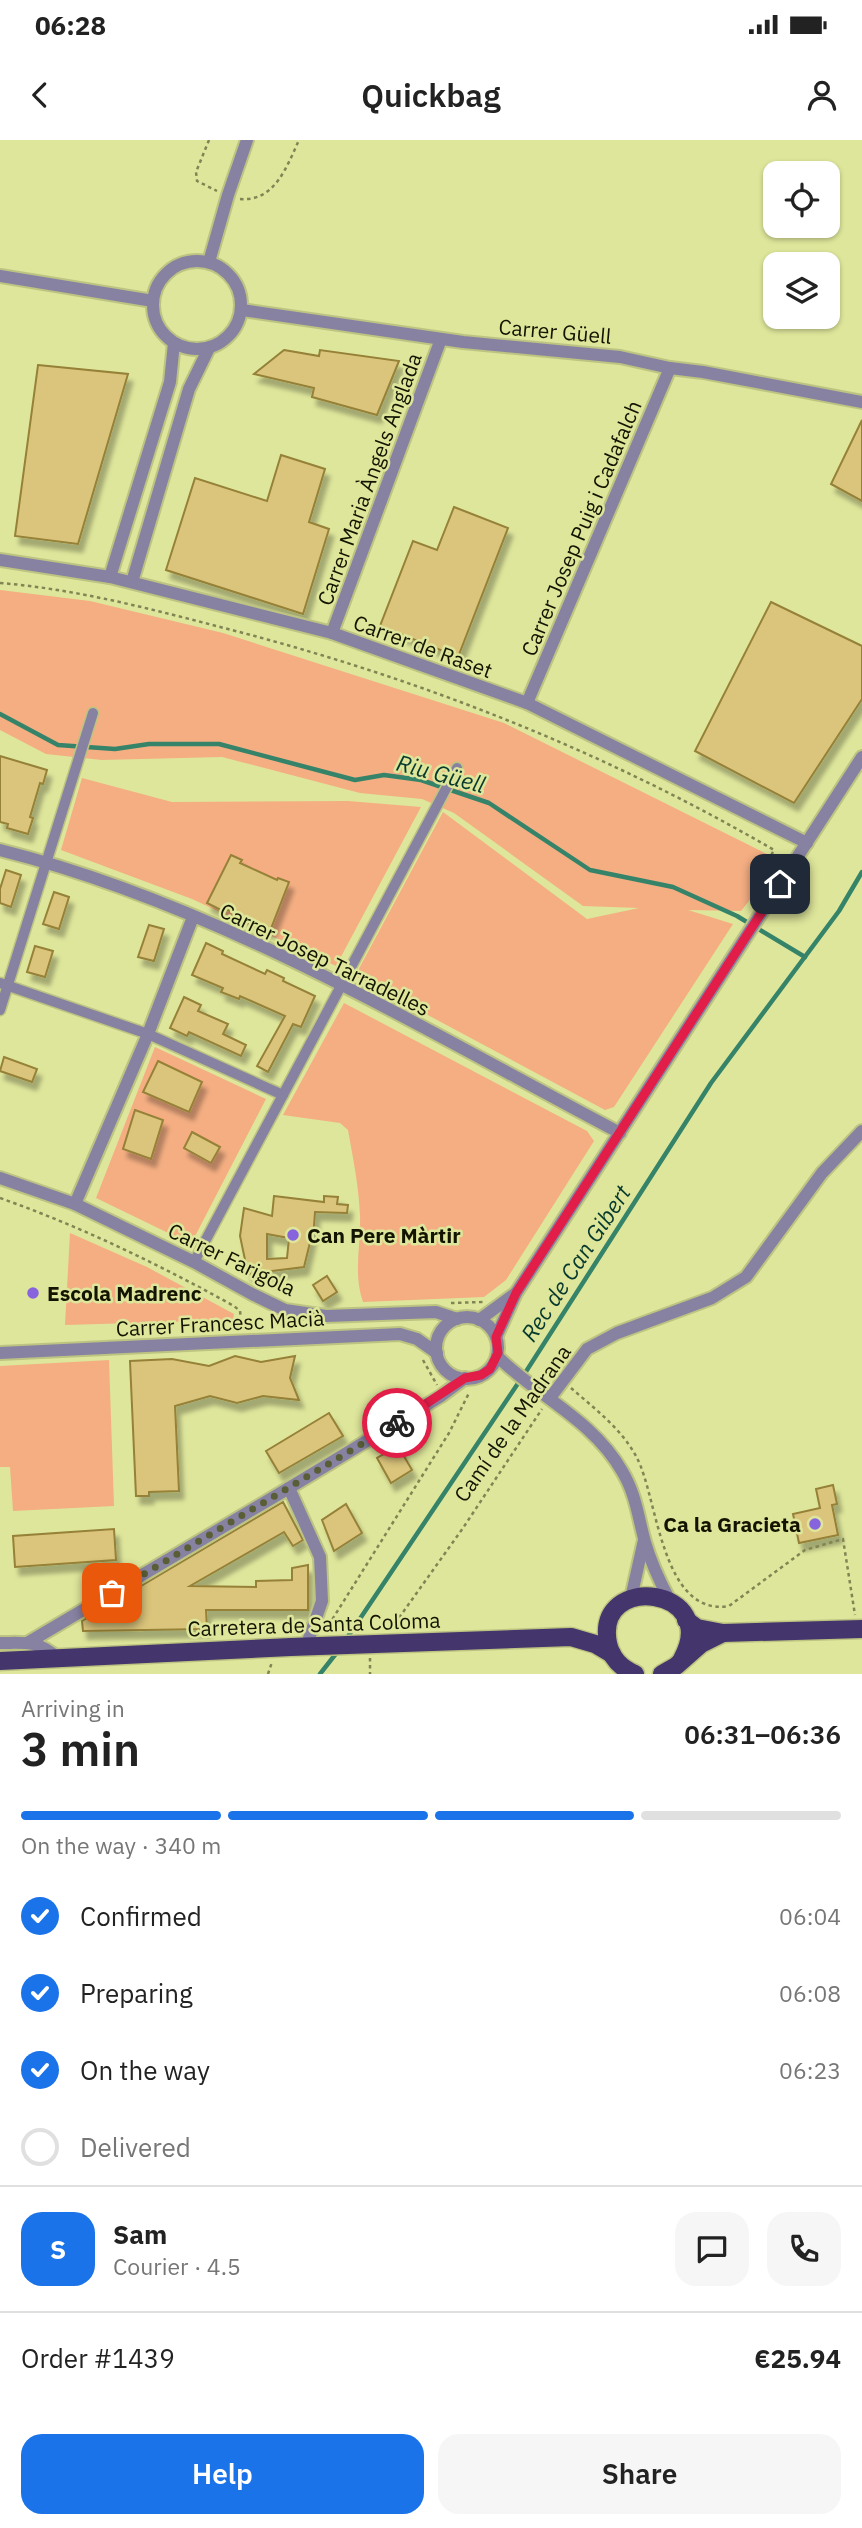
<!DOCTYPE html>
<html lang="en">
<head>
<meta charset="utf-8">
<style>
  :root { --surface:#fff; --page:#f6f6f6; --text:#222; --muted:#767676; --line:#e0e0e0; --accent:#1a73e8 }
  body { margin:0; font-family:"IBM Plex Sans",sans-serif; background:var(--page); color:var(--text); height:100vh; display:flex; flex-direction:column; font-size:26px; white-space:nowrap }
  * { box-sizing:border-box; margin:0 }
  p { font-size:23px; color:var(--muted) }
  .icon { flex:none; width:38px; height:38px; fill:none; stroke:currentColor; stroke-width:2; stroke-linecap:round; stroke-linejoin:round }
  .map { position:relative; height:1534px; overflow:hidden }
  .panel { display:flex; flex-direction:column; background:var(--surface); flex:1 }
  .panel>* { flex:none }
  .buttons { position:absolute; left:763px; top:21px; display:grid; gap:14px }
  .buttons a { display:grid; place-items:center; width:77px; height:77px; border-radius:14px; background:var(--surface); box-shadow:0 2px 5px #0004; font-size:35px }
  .pin { position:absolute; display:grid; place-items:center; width:60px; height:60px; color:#fff; margin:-30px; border-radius:14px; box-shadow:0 4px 10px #0006 }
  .courier { position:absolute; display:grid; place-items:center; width:70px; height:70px; margin:-35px; border:5px solid #e11d48; border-radius:50%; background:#fff; color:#222; box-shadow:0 2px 9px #0007 }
  .head em { font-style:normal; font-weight:600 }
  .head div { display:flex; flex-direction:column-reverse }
  .head { display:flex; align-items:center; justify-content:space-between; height:119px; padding:0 21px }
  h1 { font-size:46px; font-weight:600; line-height:52px }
  .bar { display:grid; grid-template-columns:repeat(4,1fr); gap:10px 7px; align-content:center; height:84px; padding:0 21px }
  .bar i { height:9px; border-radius:5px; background:var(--line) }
  .bar .active { background:var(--accent) }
  .bar p { grid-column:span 4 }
  .line { display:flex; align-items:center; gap:18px; padding:0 21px; border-top:2px solid var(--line) }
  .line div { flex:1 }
  .round { display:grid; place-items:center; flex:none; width:74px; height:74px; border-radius:21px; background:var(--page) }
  ol { padding:0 21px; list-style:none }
  li { display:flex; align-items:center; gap:21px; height:77px }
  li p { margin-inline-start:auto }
  li .icon { padding:7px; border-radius:50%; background:var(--accent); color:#fff; stroke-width:4 }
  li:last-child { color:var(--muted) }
  li i { width:38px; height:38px; border:4px solid var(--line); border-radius:50% }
  .action { display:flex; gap:14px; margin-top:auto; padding:14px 21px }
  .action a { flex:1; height:80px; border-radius:21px; background:var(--accent); color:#fff; font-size:28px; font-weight:600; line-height:80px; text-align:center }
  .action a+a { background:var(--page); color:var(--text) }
  .status { display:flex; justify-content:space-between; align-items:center; height:49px; padding:0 35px; background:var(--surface); direction:ltr }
  .status svg { height:19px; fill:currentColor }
  header { display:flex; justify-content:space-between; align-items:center; height:91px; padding:0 21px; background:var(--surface); font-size:32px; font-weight:600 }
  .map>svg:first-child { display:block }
  .green { fill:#f4ae82 }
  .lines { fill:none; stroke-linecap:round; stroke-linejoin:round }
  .stream { stroke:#358369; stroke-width:4.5 }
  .building { fill:#dbc57c; stroke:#968138; stroke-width:2; fill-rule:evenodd; filter:url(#shadow) }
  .pedestrian-casing { stroke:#bdc482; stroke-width:13 }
  .minor-casing { stroke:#bdc482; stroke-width:16 }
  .primary-casing { stroke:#bdc482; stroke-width:21 }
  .path { stroke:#808553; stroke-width:2.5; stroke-dasharray:3.5 3.5; stroke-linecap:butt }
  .pedestrian { stroke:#8882a2; stroke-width:10 }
  .minor { stroke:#8882a2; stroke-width:12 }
  .primary { stroke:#44356c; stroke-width:18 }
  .done { stroke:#595e36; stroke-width:7; stroke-dasharray:0 12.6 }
  .route { stroke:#e11d48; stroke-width:9 }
  .poi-dot { fill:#8763de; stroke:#dee69b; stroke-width:2.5 }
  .labels { text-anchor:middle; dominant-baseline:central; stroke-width:5; stroke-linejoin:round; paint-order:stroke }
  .street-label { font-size:21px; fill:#121400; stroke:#dee69b }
  .poi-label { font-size:21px; font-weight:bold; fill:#121400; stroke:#dee69b; text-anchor:start }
  .water-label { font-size:23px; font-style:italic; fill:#07392e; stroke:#dee69b }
</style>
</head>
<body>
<div class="status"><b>06:28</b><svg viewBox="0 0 49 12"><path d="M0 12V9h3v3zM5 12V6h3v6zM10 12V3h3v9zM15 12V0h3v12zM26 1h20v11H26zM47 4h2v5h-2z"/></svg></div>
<header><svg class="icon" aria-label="back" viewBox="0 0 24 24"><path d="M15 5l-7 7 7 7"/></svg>Quickbag<svg class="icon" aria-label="person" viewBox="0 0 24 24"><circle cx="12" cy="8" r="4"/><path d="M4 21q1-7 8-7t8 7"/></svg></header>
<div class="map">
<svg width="862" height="1534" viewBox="0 0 862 1534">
  <defs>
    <filter id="shadow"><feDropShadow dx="4.5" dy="8" stdDeviation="2" flood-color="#0004"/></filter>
  </defs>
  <rect width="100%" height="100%" fill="#dee69b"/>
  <!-- green -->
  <g class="green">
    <polygon points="0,450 90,461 223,493 504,583 781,721 741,771 688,770 733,784 614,967 605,970 355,836 443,672 587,779 639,768 583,766 454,673 422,659 360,653 222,617 102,620 46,614 0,590"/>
    <polygon points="82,638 172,662 348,661 421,667 336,826 192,759 61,710"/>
    <path d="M344,863L587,991L594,1001L506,1140L484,1157L363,1162C353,1134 361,1105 360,1076C359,1047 353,1018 348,990L340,983L283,975Z"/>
    <polygon points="155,907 266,959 191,1104 96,1058"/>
    <polygon points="70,1093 147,1127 234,1174 233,1180 65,1185"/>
    <polygon points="109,1220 114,1366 13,1371 10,1327 0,1327 0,1226"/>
  </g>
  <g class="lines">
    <!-- stream -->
    <g class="stream">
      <polyline points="0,574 58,605 115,609 149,604 219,604 355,640 384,635 421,640 489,663 590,730 673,747 737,776 805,817"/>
      <polyline points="345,1501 527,1230 711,943 839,771 862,732"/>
      <polyline points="320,1534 338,1511"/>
    </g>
  </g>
  <!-- building -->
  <g class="building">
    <polygon points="284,210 319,216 320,210 399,221 377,275 312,257 314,248 254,234"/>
    <polygon points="38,225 128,234 78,404 15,396"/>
    <polygon points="862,280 862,361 831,344"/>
    <polygon points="281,315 325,329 309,382 329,389 303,474 166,430 195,338 267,361"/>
    <polygon points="454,367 508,388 458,517 380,486 413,401 437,410"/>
    <polygon points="771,462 862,506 862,559 794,663 695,611"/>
    <polygon points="0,616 47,630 43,644 40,643 30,677 33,678 28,694 7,688 8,684 0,682"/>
    <polygon points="231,715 242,720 240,723 277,740 278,738 289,742 270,791 224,768 223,771 207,763"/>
    <polygon points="6,730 21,735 11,767 0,763 0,749"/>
    <polygon points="54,752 69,757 59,789 43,784"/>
    <polygon points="149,785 164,789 154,821 138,817"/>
    <polygon points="206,803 223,811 222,814 265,834 267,830 284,838 283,841 315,856 301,887 293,884 268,932 257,926 285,876 240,856 239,859 221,852 223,848 192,835"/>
    <polygon points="35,806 53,811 45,837 27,832"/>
    <polygon points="184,857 201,865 198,871 228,884 223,894 246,905 241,916 189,892 187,896 170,888"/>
    <polygon points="4,917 37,929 32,942 0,931"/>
    <polygon points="158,921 202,942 189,972 143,952"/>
    <polygon points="135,970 163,980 151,1019 123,1009"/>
    <polygon points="192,992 220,1007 211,1023 184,1008"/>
    <path d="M274,1056L324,1062V1056L338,1057L337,1064L348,1065L347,1073L315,1072L314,1086L304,1127L248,1134L240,1096L244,1068L272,1076ZM267,1094L289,1098L287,1118L267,1119Z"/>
    <polygon points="327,1136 337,1152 323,1161 313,1145"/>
    <polygon points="235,1216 261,1222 295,1216 290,1238 299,1260 263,1256 237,1263 210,1256 175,1266 179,1351 149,1352 149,1356 136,1356 130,1221 172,1219 209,1226"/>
    <polygon points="329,1273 343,1296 279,1333 266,1311"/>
    <polygon points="398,1306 412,1330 391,1343 377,1318"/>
    <polygon points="833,1345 837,1364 832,1365 838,1395 799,1403 793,1374 820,1368 816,1349"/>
    <polygon points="283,1362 303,1400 293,1406 284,1392 190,1446 256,1447 256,1441 292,1440 292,1428 308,1425 308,1470 206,1470 207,1489 83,1491 82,1481"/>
    <polygon points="346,1364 362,1393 334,1411 322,1380"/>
    <polygon points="114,1389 116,1420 15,1427 13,1396"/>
  </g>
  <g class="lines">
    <!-- pedestrian casing -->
    <g class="pedestrian-casing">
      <g id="pedestrian">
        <polyline points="0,843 148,894 283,955"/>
        <polyline points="0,870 93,573"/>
        <polyline points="194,1122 457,628"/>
      </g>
    </g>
    <!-- minor casing -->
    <g class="minor-casing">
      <g id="minor">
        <circle cx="197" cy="165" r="44"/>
        <polyline points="209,122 228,55 247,0"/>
        <polyline points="0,136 153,161"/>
        <polyline points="242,170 463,202 620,217 670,228 703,232 862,262"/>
        <polyline points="0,420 110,437 332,493 527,563 807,703"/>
        <polyline points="110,437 170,242 174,203"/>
        <polyline points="132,442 189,249 209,208"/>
        <polyline points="332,493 441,199"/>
        <polyline points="527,563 670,228"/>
        <path d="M0,710C217,764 423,889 620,993"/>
        <polyline points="0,1038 75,1064 194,1122 252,1154 285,1170 326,1176 436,1172 457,1179"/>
        <polyline points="75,1064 148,894 193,777"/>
        <circle cx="467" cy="1208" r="31"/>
        <polyline points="479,1180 516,1153"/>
        <polyline points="496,1197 516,1153 862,617"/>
        <polyline points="0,1213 400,1194 417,1199 437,1213"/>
        <path d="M497,1216C538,1257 592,1279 622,1331C636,1354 638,1377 645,1402C651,1423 660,1442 670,1461"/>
        <polyline points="550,1258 587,1209 617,1193 712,1158 746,1137 822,1033 862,991"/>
        <polyline points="289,1348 320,1417 322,1461 306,1507"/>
        <polyline points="631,1458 644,1400"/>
        <polyline points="29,1502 289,1348 441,1256 465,1238"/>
        <path d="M0,1503C27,1503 37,1500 58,1518"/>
      </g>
    </g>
    <!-- primary casing -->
    <g class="primary-casing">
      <g id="primary">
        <polyline points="686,1480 697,1488 723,1493 862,1489"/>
        <polyline points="0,1521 291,1507 571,1497 595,1504 612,1514"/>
        <path d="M635,1534C621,1528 611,1518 608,1503C594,1431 722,1447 682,1519"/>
        <polyline points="662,1534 676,1526 701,1504 723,1493"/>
      </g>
    </g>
    <!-- path -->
    <g class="path">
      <polyline points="209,0 196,32 197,41 217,51"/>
      <path d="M240,59C275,62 287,26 299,0"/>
      <path d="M0,443C76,449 151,469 224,488C416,537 602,610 774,710L761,734L770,739"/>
      <path d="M0,1058C82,1087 158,1124 234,1166L240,1171L242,1189"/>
      <polyline points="451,1163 483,1162"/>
      <polyline points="423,1220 437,1245"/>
      <path d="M571,1248C595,1269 622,1289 637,1318C658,1358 661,1477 729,1466L805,1410L843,1399L855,1475"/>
      <polyline points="391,1489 463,1388 542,1269"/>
      <polyline points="325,1491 449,1293 469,1253"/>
      <polyline points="370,1518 370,1534"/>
      <polyline points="268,1534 272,1522"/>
    </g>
    <!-- pedestrian -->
    <use href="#pedestrian" class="pedestrian"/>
    <!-- minor -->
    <use href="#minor" class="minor"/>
    <!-- primary -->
    <use href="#primary" class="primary"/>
  </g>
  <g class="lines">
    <!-- done -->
    <polyline class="done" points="112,1453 397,1283"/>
    <!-- route -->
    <polyline class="route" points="397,1283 465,1238 481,1235 490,1229 498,1213 496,1197 516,1153 780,744"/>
  </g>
  <!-- markers -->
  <g class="poi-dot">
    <circle cx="293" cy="1095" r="7"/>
    <circle cx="33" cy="1153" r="7"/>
    <circle cx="815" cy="1384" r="7"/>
  </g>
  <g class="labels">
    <!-- street labels -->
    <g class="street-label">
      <text transform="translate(555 191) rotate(5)">Carrer Güell</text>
      <text transform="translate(369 339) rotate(-70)">Carrer Maria Àngels Anglada</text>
      <text transform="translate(581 388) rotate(-67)">Carrer Josep Puig i Cadafalch</text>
      <text transform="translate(423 506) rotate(20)">Carrer de Raset</text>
      <text transform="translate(325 819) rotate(26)">Carrer Josep Tarradelles</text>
      <text transform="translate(232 1119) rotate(26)">Carrer Farigola</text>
      <text transform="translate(220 1183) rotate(-3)">Carrer Francesc Macià</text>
      <text transform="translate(512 1283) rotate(-55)">Camí de la Madrana</text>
      <text transform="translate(314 1484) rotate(-2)">Carretera de Santa Coloma</text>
    </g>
    <!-- poi labels -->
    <g class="poi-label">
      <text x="307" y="1095">Can Pere Màrtir</text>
      <text x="47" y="1153">Escola Madrenc</text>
      <text x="801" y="1384" text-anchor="end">Ca la Gracieta</text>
    </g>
    <!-- water labels -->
    <g class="water-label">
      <text transform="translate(441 633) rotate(15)">Riu Güell</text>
      <text transform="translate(575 1123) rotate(-57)">Rec de Can Gibert</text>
    </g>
  </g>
</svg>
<div class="buttons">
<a><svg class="icon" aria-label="locate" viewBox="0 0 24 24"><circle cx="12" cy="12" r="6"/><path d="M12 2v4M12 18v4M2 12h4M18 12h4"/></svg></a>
<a><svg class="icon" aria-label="layers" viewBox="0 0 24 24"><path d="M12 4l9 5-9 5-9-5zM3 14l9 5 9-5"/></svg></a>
</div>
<div class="pin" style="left:112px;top:1453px;background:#ea580c"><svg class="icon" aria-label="bag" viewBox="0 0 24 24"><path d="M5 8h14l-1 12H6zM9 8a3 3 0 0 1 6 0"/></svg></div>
<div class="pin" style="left:780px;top:744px;background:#1f2937"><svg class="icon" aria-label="home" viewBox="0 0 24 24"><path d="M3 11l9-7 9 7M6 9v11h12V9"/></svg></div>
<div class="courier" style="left:397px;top:1283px"><svg class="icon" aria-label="bike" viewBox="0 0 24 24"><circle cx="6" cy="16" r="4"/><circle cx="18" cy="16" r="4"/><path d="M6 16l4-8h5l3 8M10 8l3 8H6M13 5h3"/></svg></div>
</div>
<section class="panel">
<div class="head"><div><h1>3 min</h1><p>Arriving in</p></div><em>06:31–06:36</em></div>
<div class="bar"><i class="active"></i><i class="active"></i><i class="active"></i><i></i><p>On the way · 340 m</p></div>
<ol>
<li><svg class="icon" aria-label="check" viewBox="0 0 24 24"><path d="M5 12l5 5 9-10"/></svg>Confirmed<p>06:04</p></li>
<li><svg class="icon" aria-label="check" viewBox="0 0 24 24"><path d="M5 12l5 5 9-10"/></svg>Preparing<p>06:08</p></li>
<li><svg class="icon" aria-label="check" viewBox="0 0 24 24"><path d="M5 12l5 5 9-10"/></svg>On the way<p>06:23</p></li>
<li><i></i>Delivered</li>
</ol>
<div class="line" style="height:126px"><b class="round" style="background:var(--accent);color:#fff">S</b><div><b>Sam</b><p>Courier · 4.5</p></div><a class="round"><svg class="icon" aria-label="chat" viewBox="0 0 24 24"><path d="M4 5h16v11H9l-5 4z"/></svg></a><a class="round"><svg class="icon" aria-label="phone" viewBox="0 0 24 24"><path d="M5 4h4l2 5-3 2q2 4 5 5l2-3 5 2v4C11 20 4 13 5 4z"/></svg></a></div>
<div class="line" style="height:91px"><div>Order #1439</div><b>€25.94</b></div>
<div class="action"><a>Help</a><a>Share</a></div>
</section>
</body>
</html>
